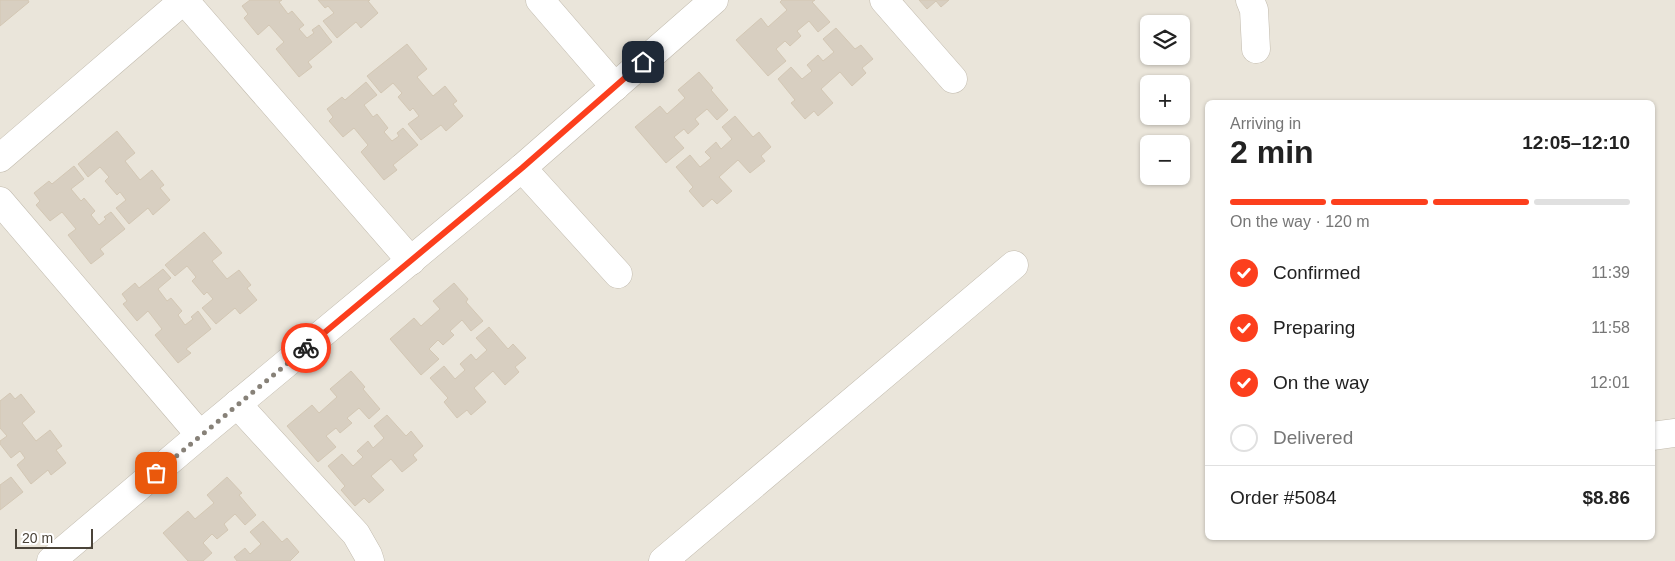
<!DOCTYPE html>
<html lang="en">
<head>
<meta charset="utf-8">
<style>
  :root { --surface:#fff; --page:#f6f6f6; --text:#222; --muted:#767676; --line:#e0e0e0; --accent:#fc3f1d }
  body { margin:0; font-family:Arial,sans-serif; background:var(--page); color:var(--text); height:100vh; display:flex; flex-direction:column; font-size:19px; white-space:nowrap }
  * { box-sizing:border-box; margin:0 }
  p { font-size:16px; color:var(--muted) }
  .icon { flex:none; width:28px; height:28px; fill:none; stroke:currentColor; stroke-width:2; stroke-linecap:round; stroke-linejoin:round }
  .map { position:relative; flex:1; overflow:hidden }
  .panel { position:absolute; left:1205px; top:100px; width:450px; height:440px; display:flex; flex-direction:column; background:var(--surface); border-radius:8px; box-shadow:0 1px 4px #0004 }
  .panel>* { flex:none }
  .fabs { position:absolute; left:1140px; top:15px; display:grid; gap:10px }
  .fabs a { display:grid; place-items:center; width:50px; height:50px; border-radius:8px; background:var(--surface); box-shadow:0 1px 4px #0004; font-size:25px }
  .scale { position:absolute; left:15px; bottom:12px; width:78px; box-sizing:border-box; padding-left:5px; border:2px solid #4b4439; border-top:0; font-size:14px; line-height:18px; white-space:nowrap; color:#4b4439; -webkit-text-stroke:4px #fff; paint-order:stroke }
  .pin { position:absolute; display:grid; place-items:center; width:42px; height:42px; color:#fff; margin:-21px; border-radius:10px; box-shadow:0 2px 8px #0006 }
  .courier { position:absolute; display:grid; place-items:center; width:50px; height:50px; margin:-25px; border:4px solid #fc3f1d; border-radius:50%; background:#fff; color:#222; box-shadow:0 1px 6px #0007 }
  .headline em { font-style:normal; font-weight:600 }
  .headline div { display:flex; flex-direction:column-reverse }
  .headline { display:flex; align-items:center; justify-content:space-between; height:85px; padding:0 25px }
  h1 { font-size:32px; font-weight:600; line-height:38px }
  .bar { display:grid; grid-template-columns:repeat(4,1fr); gap:8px 5px; align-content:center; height:60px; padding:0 25px }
  .bar i { height:6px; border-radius:4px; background:var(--line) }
  .bar .active { background:var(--accent) }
  .bar p { grid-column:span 4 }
  .line { display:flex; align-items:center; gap:12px; padding:0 25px; border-top:1px solid var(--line) }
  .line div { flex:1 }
  ol { padding:0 25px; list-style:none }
  li { display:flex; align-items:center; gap:15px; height:55px }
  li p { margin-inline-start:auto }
  li .icon { padding:5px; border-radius:50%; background:var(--accent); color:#fff; stroke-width:4 }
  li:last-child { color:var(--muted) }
  li i { width:28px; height:28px; border:2px solid var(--line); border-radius:50% }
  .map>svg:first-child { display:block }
  .residential { fill:#eae5da; fill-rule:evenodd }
  .building { fill:#d8cfc1; stroke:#d3c7b4 }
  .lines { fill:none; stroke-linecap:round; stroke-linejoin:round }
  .minor-casing { stroke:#c2bbae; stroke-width:29 }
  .minor { stroke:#fff; stroke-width:28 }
  .done { stroke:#878178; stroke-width:5; stroke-dasharray:0 9 }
  .route { stroke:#fc3f1d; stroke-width:6 }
</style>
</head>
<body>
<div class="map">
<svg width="1675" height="561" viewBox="0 0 1675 561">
  <rect width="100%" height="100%" fill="#f6f3ec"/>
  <!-- residential -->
  <path class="residential" d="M0,0H1675V561H0ZM1149,24H1181V56H1149ZM1149,84H1181V116H1149ZM1208,102H1652V538H1208ZM1149,144H1181V176H1149Z"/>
  <!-- building -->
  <g class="building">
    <polygon points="0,0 28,0 29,2 0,26"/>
    <polygon points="250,0 282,0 279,2 288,14 292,11 304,25 299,29 307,38 314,33 312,30 319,25 332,42 308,62 312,67 299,77 276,49 284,42 269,25 258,35 244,18 248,14 242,6"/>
    <polygon points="318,0 370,0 368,1 378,13 361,28 356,22 337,38 323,21 334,13 328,6 325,8"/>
    <polygon points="782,0 815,0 812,2 830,22 818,32 809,21 797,31 801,36 790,46 785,41 776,49 786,61 768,76 736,40 761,18 768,27 787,10 780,2"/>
    <polygon points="919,0 949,0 941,7 936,1 927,9"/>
    <polygon points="836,28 855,49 861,45 873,59 862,68 866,73 852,86 840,72 821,89 833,103 818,116 814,111 805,119 791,103 795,100 778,79 791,67 802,79 812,71 807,65 818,55 823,61 834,52 823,39"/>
    <polygon points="407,44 427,69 417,77 433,96 445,86 457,101 453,104 463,116 446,131 441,125 421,140 408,124 419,116 413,108 410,111 398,97 402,93 393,83 381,93 367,76"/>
    <polygon points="699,72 713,88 711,90 728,110 717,120 707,109 695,119 699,124 688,134 684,129 674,137 684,148 666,163 635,127 660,106 667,114 685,98 678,90"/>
    <polygon points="366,82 377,95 364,105 373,117 377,114 388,128 384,132 392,141 399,136 397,133 403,128 418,145 393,165 397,170 384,180 361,152 368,145 354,128 343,137 329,121 333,117 327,109 342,97 345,100"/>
    <polygon points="735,116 753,137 759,132 771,147 761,156 765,161 750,173 738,160 719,177 732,191 717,204 712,199 703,207 689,191 693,187 676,167 690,155 700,167 711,158 705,152 716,142 721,149 732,139 722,127"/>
    <polygon points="117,131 135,153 125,161 140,180 152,170 164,185 160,188 170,200 153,215 148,208 129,224 116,208 126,200 120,192 117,195 105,181 109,177 100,167 88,177 78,164"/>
    <polygon points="74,166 84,179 71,189 81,201 84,198 95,211 91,215 99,225 106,219 104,217 111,212 125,229 100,249 104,254 91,264 68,235 76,229 62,212 50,221 36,205 40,201 34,193 49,181 52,184"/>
    <polygon points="204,232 222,253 212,261 227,279 239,270 251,285 247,288 257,300 240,314 235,308 216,324 202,308 213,299 207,292 204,295 192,281 196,277 187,266 175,276 165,265"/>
    <polygon points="163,269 171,278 158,289 167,301 171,298 182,311 178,315 185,325 193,319 191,317 198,311 211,329 186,349 191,353 178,363 155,335 162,329 148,311 137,321 123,304 127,301 122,294 135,283 139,288"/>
    <polygon points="454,283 468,299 466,302 483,321 471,331 462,320 450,331 454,335 443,345 438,340 429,349 439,359 421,375 390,339 414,318 421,326 440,309 433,301"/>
    <polygon points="489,327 508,349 513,344 526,358 515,367 519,372 505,385 493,371 474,388 486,402 471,415 467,410 457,418 444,402 448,398 430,378 444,366 455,379 465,370 460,364 471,354 476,360 487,350 476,338"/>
    <polygon points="351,371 365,387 363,389 380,409 369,419 359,408 347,418 352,423 340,433 336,428 326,436 336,447 318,462 287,426 312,405 319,413 337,397 330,389"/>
    <polygon points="10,393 15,399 21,394 35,412 22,423 36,441 50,430 62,446 56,450 66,463 51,475 48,470 31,484 17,465 25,458 20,451 11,458 0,444 0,441 7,436 0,428 0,401"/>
    <polygon points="387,415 406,436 411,431 423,446 413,455 417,460 402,472 391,459 371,476 384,490 369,503 364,498 355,506 341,490 345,486 328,466 342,454 353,466 363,457 357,451 368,441 373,448 384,438 374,426"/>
    <polygon points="11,477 23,492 0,510 0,485"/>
    <polygon points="227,477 242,493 239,495 256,515 245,525 235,514 224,524 228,530 217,539 212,534 203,543 212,553 203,561 188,561 163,533 188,511 195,519 214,503 207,495"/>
    <polygon points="263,521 282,542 287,538 299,552 290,561 237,561 234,557 245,548 250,554 261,544 250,532"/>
  </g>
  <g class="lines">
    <!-- minor casing -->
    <g class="minor-casing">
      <g id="minor">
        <polyline points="184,0 411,261"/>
        <polyline points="540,0 615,87"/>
        <polyline points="884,0 953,79"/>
        <polyline points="1250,0 1254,10 1256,49"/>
        <polyline points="0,158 184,0"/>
        <polyline points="522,168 618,274"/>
        <polyline points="0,201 200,435"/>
        <polyline points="237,404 356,534 368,555 370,561"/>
        <polyline points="1652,436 1675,433"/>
        <polyline points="51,561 200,435 522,168 714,0"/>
        <polyline points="663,561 1014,265"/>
      </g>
    </g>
    <!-- minor -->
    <use href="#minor" class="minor"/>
  </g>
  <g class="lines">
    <!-- done -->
    <polyline class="done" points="156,473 306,348"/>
    <!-- route -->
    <polyline class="route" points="306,348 522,168 643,62"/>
  </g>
</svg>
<div class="fabs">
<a><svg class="icon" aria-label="layers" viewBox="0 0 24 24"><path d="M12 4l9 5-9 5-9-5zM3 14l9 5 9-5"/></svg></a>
<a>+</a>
<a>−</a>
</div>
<div class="scale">20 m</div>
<div class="pin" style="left:156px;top:473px;background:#ea580c"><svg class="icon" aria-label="bag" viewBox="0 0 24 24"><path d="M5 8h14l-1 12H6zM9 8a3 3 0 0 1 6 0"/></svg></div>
<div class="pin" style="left:643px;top:62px;background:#1f2937"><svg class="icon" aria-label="home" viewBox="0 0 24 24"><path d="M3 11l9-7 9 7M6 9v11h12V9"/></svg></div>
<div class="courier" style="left:306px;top:348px"><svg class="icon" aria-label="bike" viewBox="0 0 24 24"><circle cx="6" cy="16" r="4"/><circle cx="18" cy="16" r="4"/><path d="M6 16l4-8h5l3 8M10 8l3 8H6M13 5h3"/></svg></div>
<section class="panel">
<div class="headline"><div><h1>2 min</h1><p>Arriving in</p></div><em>12:05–12:10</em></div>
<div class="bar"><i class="active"></i><i class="active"></i><i class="active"></i><i></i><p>On the way · 120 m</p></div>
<ol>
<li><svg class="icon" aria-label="check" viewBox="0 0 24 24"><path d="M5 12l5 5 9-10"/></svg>Confirmed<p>11:39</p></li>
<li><svg class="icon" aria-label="check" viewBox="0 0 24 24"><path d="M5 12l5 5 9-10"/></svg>Preparing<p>11:58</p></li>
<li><svg class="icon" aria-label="check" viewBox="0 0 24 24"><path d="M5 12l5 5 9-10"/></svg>On the way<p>12:01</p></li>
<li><i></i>Delivered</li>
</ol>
<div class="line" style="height:65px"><div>Order #5084</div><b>$8.86</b></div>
</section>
</div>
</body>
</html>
